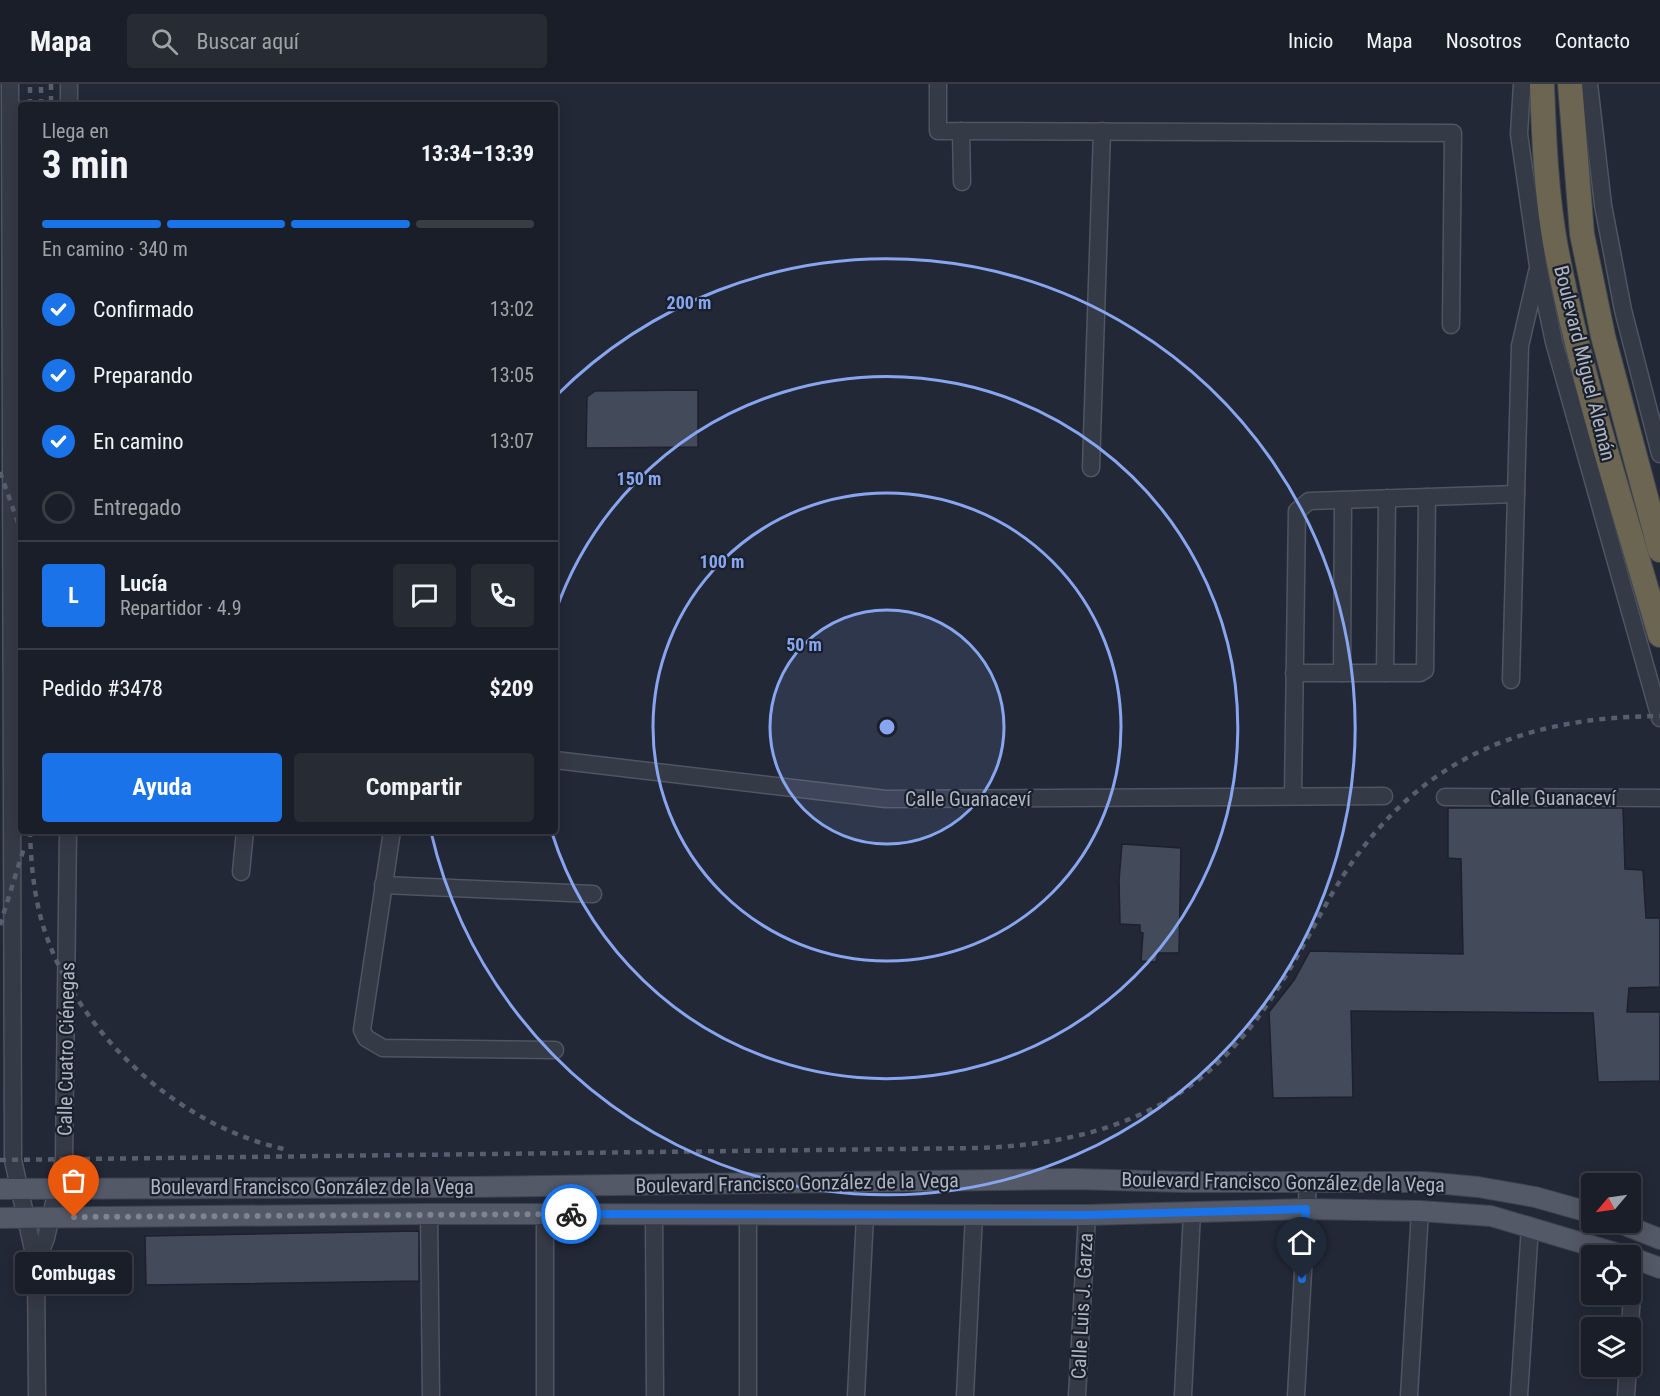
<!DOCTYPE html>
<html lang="es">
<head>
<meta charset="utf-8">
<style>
  :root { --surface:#1a1e28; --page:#272b34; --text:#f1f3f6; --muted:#9fa2a8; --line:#383c45; --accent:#1a73e8 }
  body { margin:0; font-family:"Roboto Condensed",sans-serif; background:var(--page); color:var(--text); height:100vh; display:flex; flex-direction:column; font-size:22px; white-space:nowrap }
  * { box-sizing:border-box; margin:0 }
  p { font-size:20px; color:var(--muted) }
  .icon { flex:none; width:33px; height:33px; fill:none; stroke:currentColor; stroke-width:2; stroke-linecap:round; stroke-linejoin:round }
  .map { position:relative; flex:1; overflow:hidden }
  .side { position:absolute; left:18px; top:18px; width:540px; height:732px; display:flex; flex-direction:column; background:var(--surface); border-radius:6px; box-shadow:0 3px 15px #0003,0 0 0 2px var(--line) }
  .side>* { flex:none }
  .needle { width:39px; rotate:241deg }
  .buttons { position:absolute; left:1581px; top:1089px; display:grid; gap:12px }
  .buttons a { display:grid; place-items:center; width:60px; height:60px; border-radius:6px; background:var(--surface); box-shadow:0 3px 15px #0003,0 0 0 2px var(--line); font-size:30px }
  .pin { position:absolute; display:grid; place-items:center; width:51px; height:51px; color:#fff; margin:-62px -26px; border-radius:50% 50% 50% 0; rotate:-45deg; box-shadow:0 0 6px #0007 }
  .pin .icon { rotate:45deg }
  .courier { position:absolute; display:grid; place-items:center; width:60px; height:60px; margin:-30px; border:4px solid #1a73e8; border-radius:50%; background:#fff; color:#222; box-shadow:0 2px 8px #0007 }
  .bubble { position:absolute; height:42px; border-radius:6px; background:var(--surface); box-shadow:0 3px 15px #0003,0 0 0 2px var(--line); font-size:20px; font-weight:700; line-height:42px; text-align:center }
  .overview em { font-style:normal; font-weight:700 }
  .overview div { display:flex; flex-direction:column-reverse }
  .overview { display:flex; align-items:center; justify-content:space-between; height:102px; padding:0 24px }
  h1 { font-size:39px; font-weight:700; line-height:45px }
  .bar { display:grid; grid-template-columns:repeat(4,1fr); gap:9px 6px; align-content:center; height:72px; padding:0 24px }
  .bar i { height:8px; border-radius:4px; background:var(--line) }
  .bar .selected { background:var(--accent) }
  .bar p { grid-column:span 4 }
  .line { display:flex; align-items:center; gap:15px; padding:0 24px; border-top:2px solid var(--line) }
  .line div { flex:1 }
  .round { display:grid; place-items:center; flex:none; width:63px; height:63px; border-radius:6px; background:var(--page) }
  ol { padding:0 24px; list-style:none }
  li { display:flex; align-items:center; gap:18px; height:66px }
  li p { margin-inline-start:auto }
  li .icon { padding:6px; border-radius:50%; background:var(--accent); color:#fff; stroke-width:4 }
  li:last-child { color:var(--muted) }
  li i { width:33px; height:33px; border:3px solid var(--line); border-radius:50% }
  .action { display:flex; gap:12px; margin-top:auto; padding:12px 24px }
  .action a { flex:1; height:69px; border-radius:6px; background:var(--accent); color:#fff; font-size:24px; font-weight:700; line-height:69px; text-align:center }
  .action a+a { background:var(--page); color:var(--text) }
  header { display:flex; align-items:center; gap:36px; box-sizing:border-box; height:84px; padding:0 30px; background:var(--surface); border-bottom:2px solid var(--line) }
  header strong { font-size:28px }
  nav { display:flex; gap:33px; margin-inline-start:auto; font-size:21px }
  .search { width:420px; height:54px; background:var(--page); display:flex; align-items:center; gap:15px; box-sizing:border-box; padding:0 21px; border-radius:6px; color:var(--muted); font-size:22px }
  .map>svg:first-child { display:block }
  .building { fill:#434b5b; stroke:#1c212d; stroke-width:1.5 }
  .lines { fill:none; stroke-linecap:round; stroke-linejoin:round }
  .minor-casing { stroke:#4f5561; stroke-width:19 }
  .major-casing { stroke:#3e4350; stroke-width:22 }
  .highway-casing { stroke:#3f4551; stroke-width:26 }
  .minor { stroke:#353a47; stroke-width:16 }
  .major { stroke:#535967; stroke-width:20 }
  .highway { stroke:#6c6552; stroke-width:24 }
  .rail { stroke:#575e6d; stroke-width:4.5; stroke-dasharray:6 6; stroke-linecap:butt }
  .done { stroke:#7e8492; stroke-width:6; stroke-dasharray:0 10.8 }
  .route { stroke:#1a73e8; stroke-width:8 }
  .ring { fill:none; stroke:#88a5f0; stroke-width:3 }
  .labels { text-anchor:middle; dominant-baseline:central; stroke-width:4.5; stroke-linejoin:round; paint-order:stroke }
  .street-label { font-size:20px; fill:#afb5c3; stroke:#1a202b }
  .centre { fill:#88a5f0; stroke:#1a202b; stroke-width:3 }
  .ring-label { font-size:18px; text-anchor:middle; font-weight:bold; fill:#88a5f0; stroke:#1a202b; stroke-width:4.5; stroke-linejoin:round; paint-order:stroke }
</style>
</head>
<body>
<header>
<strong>Mapa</strong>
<div class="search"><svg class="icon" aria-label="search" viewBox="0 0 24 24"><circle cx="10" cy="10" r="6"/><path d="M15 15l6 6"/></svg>Buscar aquí</div>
<nav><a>Inicio</a><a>Mapa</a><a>Nosotros</a><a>Contacto</a></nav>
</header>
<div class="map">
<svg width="1660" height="1312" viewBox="0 0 1660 1312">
  <rect width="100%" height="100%" fill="#222836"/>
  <!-- building -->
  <g class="building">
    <polygon points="698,306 698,363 586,364 587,313 595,307"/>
    <polygon points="1448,724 1623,724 1625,785 1643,786 1646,834 1660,834 1660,903 1629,904 1627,928 1660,928 1660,997 1598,998 1593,929 1351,927 1353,1013 1273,1014 1269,928 1294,896 1310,867 1463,870 1461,775 1448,774"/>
    <polygon points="1122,760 1181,764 1179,869 1158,869 1156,878 1141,877 1143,849 1140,848 1140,841 1120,840 1119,796"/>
    <polygon points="419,1147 419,1197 146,1201 145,1152"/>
  </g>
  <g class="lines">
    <!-- minor casing -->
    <g class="minor-casing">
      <g id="minor">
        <polyline points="10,0 13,1076 36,1179 37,1312"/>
        <polyline points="938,0 938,47 1453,49 1451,241"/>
        <polyline points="1522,0 1519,50 1538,182 1554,258 1660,634"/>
        <polyline points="1589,0 1603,121 1623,226 1660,370"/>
        <polyline points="69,21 69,0"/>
        <polyline points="961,47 962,98"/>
        <polyline points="1091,384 1102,47"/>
        <polyline points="1294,589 1420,589 1425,586 1427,413"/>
        <polyline points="1342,589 1343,416"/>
        <polyline points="1385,589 1387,414"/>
        <polyline points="1511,596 1520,262 1537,188"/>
        <polyline points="555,676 886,715 1384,712"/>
        <polyline points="1293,712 1297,427 1309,417 1516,410"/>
        <polyline points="1445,713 1660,714"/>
        <polyline points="392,747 362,946 366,954 383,964 555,966"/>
        <polyline points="241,788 245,747"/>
        <polyline points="383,801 593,810"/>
        <polyline points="429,1130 431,1312"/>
        <polyline points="654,1130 655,1312"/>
        <polyline points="36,1179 46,1154 64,1075 68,747"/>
        <polyline points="1630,1244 1634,1174"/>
        <polyline points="545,1312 545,1130"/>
        <polyline points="748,1312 748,1131"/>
        <polyline points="856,1312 865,1131"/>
        <polyline points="965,1312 974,1131"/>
        <polyline points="1077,1312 1087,1131"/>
        <polyline points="1183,1312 1192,1128"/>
        <polyline points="1296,1312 1308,1099"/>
        <polyline points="1409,1312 1420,1127"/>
        <polyline points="1519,1312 1530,1142"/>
        <polyline points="1626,1312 1628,1282"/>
      </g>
    </g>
    <!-- major casing -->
    <g class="major-casing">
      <g id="major">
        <polyline points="0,1105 467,1103 1074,1095 1184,1098 1424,1098 1478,1103 1535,1113 1592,1129"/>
        <polyline points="0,1134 429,1130 1087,1131 1306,1125 1420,1127 1491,1132 1626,1172"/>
        <polyline points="1617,1138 1660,1155"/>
        <polyline points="1630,1173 1660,1184"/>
      </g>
    </g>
    <!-- highway casing -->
    <g class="highway-casing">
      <g id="highway">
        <path d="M1542,0C1544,54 1546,110 1556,164C1581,295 1623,423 1660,551"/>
        <polyline points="1570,0 1582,150 1603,252 1660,466"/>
      </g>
    </g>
    <!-- minor -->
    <use href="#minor" class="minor"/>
    <!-- major -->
    <use href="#major" class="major"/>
    <!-- highway -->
    <use href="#highway" class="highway"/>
    <!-- rail -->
    <g class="rail">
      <polyline points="51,0 51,21"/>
      <polyline points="30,21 30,0"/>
      <polyline points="41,21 41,0"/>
      <polyline points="0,388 21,447"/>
      <path d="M30,747C31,785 35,823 49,859C87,958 184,1045 289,1066"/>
      <polyline points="0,841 24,764"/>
      <path d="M0,1076L978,1064C1063,1061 1144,1043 1210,986C1264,939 1295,876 1329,815C1405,682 1510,633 1660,632"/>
    </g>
  </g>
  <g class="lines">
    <!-- done -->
    <polyline class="done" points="74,1133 571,1130"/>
    <!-- route -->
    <polyline class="route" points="571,1130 1087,1131 1306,1125 1302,1195"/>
  </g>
  <!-- distance rings -->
  <circle cx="887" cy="643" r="117" fill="#88a5f0" fill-opacity=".12"/>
  <g class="ring">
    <circle cx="887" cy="643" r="117"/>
    <circle cx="887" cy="643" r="234"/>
    <path d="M555 529A351 351 0 1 1 552 749"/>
    <path d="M556 312A468 468 0 1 1 431 748"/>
  </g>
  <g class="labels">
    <!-- street labels -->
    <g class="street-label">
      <text transform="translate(1585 279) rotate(76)">Boulevard Miguel Alemán</text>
      <text x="1553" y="714">Calle Guanaceví</text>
      <text x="968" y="715">Calle Guanaceví</text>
      <text transform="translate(66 965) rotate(-89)">Calle Cuatro Ciénegas</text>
      <text transform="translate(1283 1098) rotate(1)">Boulevard Francisco González de la Vega</text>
      <text transform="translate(797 1099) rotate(-1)">Boulevard Francisco González de la Vega</text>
      <text x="312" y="1103">Boulevard Francisco González de la Vega</text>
      <text transform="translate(1082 1222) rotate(-87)">Calle Luis J. Garza</text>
    </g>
  </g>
  <circle cx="887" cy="643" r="9" class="centre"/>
  <g class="ring-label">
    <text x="689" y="225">200 m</text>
    <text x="639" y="401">150 m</text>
    <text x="722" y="484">100 m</text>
    <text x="804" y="567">50 m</text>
  </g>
</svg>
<div class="buttons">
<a><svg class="needle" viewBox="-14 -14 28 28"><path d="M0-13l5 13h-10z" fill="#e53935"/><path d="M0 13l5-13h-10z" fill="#9fa2a8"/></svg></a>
<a><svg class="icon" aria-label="locate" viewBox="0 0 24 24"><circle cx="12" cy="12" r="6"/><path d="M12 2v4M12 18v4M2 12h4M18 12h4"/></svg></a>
<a><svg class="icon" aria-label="layers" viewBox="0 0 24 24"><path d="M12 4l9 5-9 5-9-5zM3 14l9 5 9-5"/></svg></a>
</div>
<div class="pin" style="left:74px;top:1133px;background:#ea580c"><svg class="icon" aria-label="bag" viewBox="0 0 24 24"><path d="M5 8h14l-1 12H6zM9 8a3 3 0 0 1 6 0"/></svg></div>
<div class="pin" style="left:1302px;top:1195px;background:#1f2937"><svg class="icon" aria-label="home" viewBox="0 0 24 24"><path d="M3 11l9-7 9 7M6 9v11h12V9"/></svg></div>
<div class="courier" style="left:571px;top:1130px"><svg class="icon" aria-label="bike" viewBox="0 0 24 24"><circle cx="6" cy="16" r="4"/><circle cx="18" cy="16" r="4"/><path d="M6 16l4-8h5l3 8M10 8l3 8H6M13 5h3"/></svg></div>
<div class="bubble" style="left:15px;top:1168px;width:117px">Combugas</div>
<section class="side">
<div class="overview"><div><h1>3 min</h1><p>Llega en</p></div><em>13:34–13:39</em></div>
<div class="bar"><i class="selected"></i><i class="selected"></i><i class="selected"></i><i></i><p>En camino · 340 m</p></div>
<ol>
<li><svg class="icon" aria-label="check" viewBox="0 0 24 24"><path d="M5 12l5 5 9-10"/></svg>Confirmado<p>13:02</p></li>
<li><svg class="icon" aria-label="check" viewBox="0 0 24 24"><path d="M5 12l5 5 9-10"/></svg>Preparando<p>13:05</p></li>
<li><svg class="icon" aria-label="check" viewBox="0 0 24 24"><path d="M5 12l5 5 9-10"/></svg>En camino<p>13:07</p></li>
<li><i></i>Entregado</li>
</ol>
<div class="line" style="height:108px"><b class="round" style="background:var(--accent);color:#fff">L</b><div><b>Lucía</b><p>Repartidor · 4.9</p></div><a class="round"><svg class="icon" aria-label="chat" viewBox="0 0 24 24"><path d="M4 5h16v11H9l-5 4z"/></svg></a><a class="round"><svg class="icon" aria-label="phone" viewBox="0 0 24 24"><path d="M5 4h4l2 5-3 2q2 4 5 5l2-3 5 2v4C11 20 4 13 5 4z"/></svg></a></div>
<div class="line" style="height:78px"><div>Pedido #3478</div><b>$209</b></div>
<div class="action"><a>Ayuda</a><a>Compartir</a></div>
</section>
</div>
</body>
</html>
